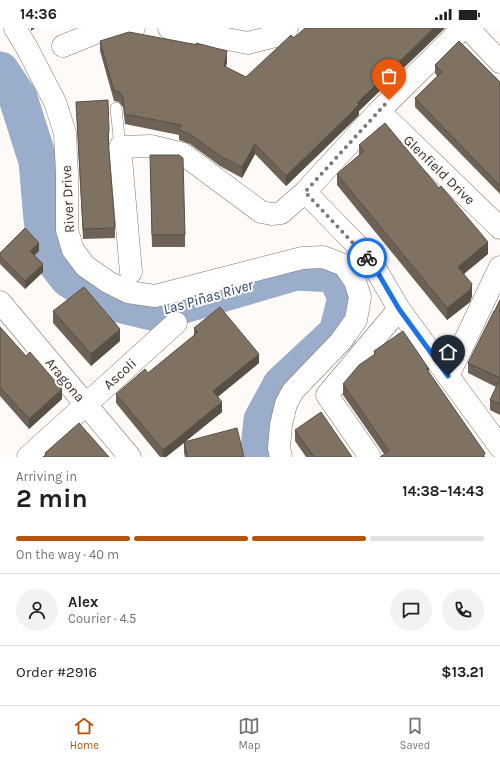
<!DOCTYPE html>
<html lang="en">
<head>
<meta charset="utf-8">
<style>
  :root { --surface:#fff; --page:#f2f2f2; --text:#202124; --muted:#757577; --line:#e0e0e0; --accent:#b45309 }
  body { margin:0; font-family:Karla,sans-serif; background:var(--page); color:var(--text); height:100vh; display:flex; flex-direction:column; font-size:15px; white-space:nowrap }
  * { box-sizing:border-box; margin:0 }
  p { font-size:13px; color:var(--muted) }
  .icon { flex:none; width:22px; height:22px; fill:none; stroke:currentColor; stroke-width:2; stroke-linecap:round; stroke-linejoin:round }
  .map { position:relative; height:429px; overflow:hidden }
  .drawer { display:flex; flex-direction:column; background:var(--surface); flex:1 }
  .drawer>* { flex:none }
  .pin { position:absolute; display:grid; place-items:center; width:34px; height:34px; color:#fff; margin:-41px -17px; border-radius:50% 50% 50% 0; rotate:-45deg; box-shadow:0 0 4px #0007 }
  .pin .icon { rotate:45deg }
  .courier { position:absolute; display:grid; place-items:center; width:40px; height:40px; margin:-20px; border:3px solid #1a73e8; border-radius:50%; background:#fff; color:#222; box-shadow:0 1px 5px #0007 }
  .headline em { font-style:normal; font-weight:700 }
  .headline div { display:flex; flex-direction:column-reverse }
  .headline { display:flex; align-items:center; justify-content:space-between; height:68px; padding:0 16px }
  h1 { font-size:26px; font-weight:700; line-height:30px }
  .bar { display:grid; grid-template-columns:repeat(4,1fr); gap:6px 4px; align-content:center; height:48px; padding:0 16px }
  .bar i { height:5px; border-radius:3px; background:var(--line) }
  .bar .on { background:var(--accent) }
  .bar p { grid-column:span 4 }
  .line { display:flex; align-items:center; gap:10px; padding:0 16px; border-top:1px solid var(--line) }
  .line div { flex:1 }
  .round { display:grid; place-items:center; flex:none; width:42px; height:42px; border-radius:21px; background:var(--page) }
  .status { display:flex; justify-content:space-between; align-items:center; height:28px; padding:0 20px; background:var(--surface); direction:ltr }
  .status svg { height:11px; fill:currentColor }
  .tab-bar { display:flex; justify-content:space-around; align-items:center; height:56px; border-top:1px solid var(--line); background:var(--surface); font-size:11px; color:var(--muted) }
  .tab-bar a { display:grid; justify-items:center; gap:2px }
  .tab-bar .on { color:var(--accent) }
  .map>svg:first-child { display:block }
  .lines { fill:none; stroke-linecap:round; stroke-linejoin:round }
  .river { stroke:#9aaecb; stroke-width:39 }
  .service-casing { stroke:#847668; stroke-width:12 }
  .minor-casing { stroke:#847668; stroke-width:23 }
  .service { stroke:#fff; stroke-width:11 }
  .minor { stroke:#fff; stroke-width:22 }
  .wall { fill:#6d6255 }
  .shaded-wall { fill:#595045 }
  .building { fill:#7f7263; stroke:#595045 }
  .done { stroke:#7c7772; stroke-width:4; stroke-dasharray:0 7.2 }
  .route { stroke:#1a73e8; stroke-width:5 }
  .labels { text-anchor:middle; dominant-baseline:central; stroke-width:4; stroke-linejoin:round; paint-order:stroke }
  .street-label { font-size:14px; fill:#36302a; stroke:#fdfaf7 }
  .water-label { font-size:15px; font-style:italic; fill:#27436c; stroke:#fdfaf7 }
</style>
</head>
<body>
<div class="status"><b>14:36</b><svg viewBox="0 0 49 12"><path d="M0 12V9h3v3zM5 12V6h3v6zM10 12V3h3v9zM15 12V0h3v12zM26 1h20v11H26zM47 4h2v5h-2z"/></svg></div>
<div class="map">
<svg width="500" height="429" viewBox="0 0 500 429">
  <rect width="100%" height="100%" fill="#fdfaf7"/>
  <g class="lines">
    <!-- river -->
    <polyline class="river" points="0,43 18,70 38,133 43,191 48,223 69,250 102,271 156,284 296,243 336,245 347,270 338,305 282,357 263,392 259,429"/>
    <!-- service casing -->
    <g class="service-casing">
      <polyline id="service" points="116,80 120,119"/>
    </g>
    <!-- minor casing -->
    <g class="minor-casing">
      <g id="minor">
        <polyline points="15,0 27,20 55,74 65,105 67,147 67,202 73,222 85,238 108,254 128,264 155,268 302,230 323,229 344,237 355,253 360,269 356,292 341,313 293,363 286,376 281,397 279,420 281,429"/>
        <polyline points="169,0 248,15 279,7 287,0"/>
        <polyline points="468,0 500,34"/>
        <polyline points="63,18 105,1 134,0"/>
        <polyline points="379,83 500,200"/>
        <polyline points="305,164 356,216 375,240 399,281 500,419"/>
        <polyline points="131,244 120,119 151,118 183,126 261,184 272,186 281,185 305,164 379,83 463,0"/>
        <polyline points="0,274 130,429"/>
        <polyline points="448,348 500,239"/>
        <polyline points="28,429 176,295"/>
        <polyline points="370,429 327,367 399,281"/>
      </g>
    </g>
    <!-- service -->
    <use href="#service" class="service"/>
    <!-- minor -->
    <use href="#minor" class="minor"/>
  </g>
  <!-- wall -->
  <g class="wall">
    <polygon points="305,0 445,0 359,83 359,87 349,97 286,158 255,126 242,150 220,138 190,116 179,112 179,107 125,96 123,79 119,74 114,73 100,23 100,13 196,16 196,15 227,33 226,39 246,49 294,10"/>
    <polygon points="435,37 500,54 500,166 415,79 415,70 437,48 435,45"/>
    <polygon points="76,74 109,113 108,117 115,200 115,210 83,211"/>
    <polygon points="359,117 488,226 464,246 472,268 470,274 447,292 337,157 337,146 359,127"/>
    <polygon points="150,139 185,207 185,219 152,219"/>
    <polygon points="39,223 35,227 43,244 25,261 0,236 0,225"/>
    <polygon points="500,272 500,387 490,382 490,372 496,359 468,345 468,335"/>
    <polygon points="53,283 120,313 91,338 53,295"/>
    <polygon points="0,299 62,371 29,401 0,368"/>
    <polygon points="194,300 259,335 217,369 222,384 186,413 244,429 185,429 184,425 184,415 166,429 160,429 116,375 116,366 148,345 194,308"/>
    <polygon points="374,323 429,341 429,344 485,429 384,426 343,367 343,356 374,327"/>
    <polygon points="295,402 352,429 306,429 295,413"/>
  </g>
  <!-- shaded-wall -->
  <g class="shaded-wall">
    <polygon points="31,0 35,0 31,3"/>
    <polygon points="434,0 445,0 359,83 359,87 349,97 286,158 286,148 357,75"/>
    <polygon points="227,23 227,33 224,48 224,38"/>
    <polygon points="109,102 109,113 108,120 108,110"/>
    <polygon points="255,116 255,126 242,150 242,139"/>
    <polygon points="488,214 488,226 458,250 458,239"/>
    <polygon points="39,215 39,223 30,231 30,223"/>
    <polygon points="43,236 43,244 25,261 25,253"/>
    <polygon points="472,256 472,268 470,274 447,292 447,280"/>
    <polygon points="120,301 120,313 91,338 91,326"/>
    <polygon points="259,326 259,335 213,373 213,363"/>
    <polygon points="62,361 62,371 29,401 29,391"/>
    <polygon points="222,374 222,384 166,429 163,429 163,422"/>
  </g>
  <!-- building -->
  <g class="building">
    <polygon points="305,0 434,0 357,75 359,76 349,87 286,148 255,116 242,139 220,128 190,106 179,102 181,97 125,86 123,69 119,64 114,63 100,13 129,4 197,17 196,15 227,23 224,38 246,49 291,7 294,10"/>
    <polygon points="459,13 500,54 500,158 415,70 442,44 435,37"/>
    <polygon points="108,72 109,102 108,110 115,200 83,201 76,74"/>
    <polygon points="385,95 439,160 441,158 488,214 458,239 472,256 470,262 447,280 337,146 364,123 359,117"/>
    <polygon points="150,127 179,127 183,130 185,207 152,207"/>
    <polygon points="25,200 39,215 30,223 43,236 25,253 0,228 0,225"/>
    <polygon points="84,259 120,301 91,326 53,283"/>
    <polygon points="500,272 500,350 468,335 494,283 494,284"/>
    <polygon points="220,279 259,326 213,363 222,374 163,422 116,366 145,341 148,345 198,304 194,300"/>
    <polygon points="0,299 26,328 30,324 62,361 29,391 0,359"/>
    <polygon points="403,303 429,341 426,340 485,425 483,429 380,429 389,423 343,356 359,337 375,326 374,323"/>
    <polygon points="500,351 500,376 490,372"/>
    <polygon points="321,384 352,429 314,429 295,402"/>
    <polygon points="79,395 109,429 43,429 46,426 45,425"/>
    <polygon points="237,400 244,429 188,429 184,414"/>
  </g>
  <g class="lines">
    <!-- done -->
    <polyline class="done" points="367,230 305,164 389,72"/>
    <!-- route -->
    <polyline class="route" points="367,230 375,240 399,281 448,348"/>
  </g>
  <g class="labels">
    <!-- street labels -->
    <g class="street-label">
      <text transform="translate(439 142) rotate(44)">Glenfield Drive</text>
      <text transform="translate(68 171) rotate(-93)">River Drive</text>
      <text transform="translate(120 346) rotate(-42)">Ascoli</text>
      <text transform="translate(65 352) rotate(50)">Aragona</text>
    </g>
    <!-- water labels -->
    <g class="water-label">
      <text transform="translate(208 269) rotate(-16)">Las Piñas River</text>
    </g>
  </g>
</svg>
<div class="pin" style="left:389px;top:72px;background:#ea580c"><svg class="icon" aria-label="bag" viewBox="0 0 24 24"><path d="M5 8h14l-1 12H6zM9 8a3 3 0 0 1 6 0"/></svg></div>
<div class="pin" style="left:448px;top:348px;background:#1f2937"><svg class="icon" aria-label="home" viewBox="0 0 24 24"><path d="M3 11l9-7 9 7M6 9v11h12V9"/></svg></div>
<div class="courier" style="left:367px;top:230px"><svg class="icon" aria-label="bike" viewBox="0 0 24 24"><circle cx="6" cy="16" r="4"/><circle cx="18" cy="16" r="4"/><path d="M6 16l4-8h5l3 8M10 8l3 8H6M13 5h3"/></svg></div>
</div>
<section class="drawer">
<div class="headline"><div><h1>2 min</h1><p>Arriving in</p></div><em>14:38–14:43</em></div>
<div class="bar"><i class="on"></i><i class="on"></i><i class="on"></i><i></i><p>On the way · 40 m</p></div>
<div class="line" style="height:72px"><a class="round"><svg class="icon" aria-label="person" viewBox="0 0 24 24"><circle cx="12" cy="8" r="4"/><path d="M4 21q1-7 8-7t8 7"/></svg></a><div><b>Alex</b><p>Courier · 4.5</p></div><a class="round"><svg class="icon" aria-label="chat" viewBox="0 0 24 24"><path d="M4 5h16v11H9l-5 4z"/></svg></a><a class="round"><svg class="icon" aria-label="phone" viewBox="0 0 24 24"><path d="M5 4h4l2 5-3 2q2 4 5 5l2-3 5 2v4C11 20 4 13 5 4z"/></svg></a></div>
<div class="line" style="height:52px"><div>Order #2916</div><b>$13.21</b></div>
</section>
<nav class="tab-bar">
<a class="on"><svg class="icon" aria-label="home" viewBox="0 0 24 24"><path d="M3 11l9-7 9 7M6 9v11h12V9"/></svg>Home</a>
<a><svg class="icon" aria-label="map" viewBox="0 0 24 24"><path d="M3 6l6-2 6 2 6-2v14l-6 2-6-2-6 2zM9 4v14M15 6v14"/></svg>Map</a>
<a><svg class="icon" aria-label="saved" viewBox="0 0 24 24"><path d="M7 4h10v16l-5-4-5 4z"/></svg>Saved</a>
</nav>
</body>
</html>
